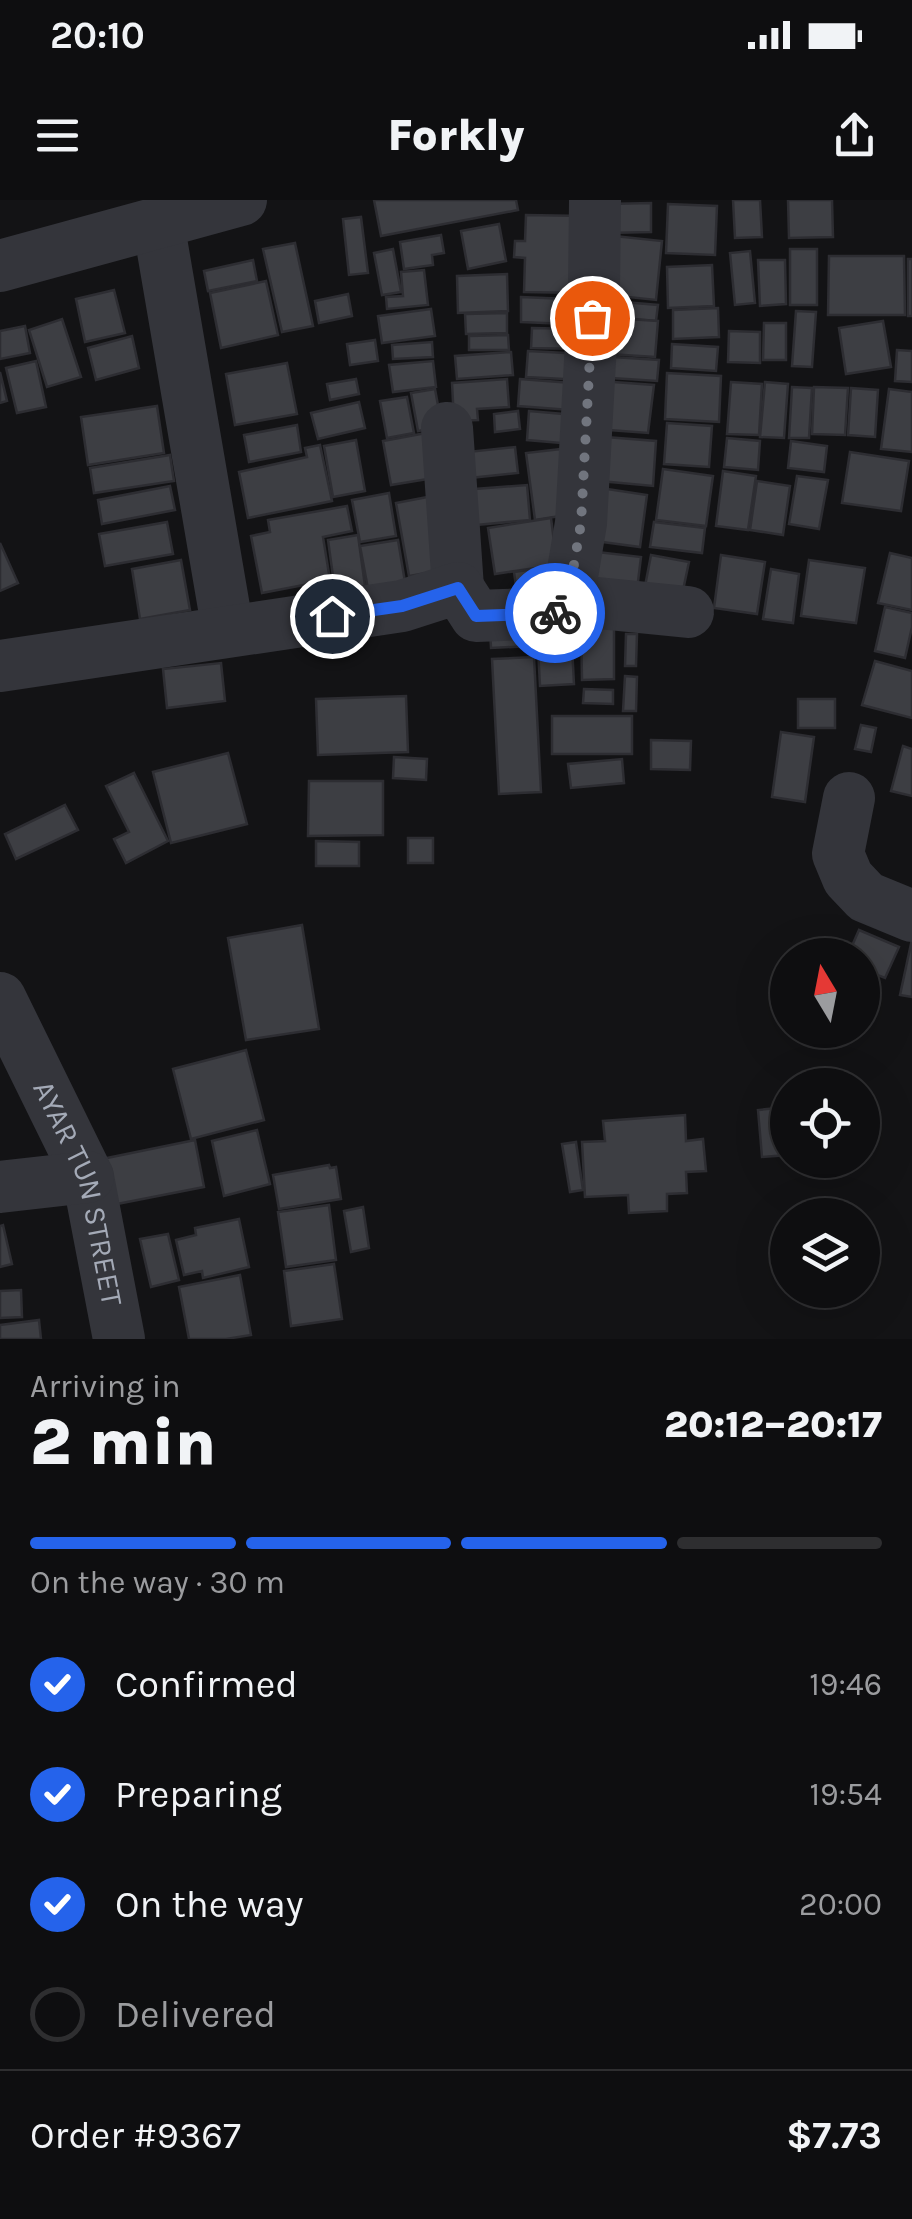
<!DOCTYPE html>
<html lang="en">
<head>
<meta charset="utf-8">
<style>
  :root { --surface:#0e0e10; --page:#1c1c1e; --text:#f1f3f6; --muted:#9b9c9f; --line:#2e2e30; --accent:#2563eb }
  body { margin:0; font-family:Karla,sans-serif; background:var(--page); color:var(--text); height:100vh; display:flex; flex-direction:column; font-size:38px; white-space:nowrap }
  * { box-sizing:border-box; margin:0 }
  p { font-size:32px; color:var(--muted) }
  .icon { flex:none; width:55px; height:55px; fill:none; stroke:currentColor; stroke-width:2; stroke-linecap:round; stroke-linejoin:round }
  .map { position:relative; height:1139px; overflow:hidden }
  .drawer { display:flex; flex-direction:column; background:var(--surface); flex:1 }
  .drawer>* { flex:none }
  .needle { width:65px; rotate:350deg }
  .buttons { position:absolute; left:770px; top:738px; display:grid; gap:20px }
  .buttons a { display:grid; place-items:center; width:110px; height:110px; border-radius:50%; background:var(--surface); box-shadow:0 10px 40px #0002,0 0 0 2px var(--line); font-size:50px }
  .pin { position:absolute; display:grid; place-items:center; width:85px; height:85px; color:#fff; margin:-42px; border:5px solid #fff; border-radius:50%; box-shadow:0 2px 10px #0007 }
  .courier { position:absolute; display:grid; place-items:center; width:100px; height:100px; margin:-50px; border:8px solid #2563eb; border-radius:50%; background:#fff; color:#222; box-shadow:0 2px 12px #0007 }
  .headline em { font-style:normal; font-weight:800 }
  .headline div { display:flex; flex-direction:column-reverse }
  .headline { display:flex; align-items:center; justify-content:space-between; height:170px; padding:0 30px }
  h1 { font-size:65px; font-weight:800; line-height:75px }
  .bar { display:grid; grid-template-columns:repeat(4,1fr); gap:15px 10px; align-content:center; height:120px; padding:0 30px }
  .bar i { height:12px; border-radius:8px; background:var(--line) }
  .bar .on { background:var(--accent) }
  .bar p { grid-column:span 4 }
  .line { display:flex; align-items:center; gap:25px; padding:0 30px; border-top:2px solid var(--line) }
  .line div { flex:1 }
  ol { padding:0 30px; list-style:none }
  li { display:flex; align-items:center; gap:30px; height:110px }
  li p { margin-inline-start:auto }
  li .icon { padding:10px; border-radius:50%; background:var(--accent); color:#fff; stroke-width:4 }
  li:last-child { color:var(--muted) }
  li i { width:55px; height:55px; border:5px solid var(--line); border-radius:50% }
  .status { display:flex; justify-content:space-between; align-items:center; height:70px; padding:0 50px; background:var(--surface); direction:ltr }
  .status svg { height:28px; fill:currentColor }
  header { display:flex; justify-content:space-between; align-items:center; height:130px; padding:0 30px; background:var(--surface); font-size:45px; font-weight:800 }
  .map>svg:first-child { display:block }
  .building { fill:#3d3e43; stroke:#2d2d32; stroke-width:2.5 }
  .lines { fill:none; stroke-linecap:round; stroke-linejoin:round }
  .minor { stroke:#34353b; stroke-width:52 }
  .done { stroke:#71757e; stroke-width:10; stroke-dasharray:0 18 }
  .route { stroke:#2563eb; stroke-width:12 }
  .labels { text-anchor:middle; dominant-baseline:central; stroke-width:9; stroke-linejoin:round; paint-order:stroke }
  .street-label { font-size:30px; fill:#a4aab7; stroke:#0e0e10 }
</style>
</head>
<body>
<div class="status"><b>20:10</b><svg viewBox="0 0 49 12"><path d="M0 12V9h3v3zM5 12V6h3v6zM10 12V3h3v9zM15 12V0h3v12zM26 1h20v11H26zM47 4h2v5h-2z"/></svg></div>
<header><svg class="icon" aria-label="menu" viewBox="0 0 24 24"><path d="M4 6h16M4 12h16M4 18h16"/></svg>Forkly<svg class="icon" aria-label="share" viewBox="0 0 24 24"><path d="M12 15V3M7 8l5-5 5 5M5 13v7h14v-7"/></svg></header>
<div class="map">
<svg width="912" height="1139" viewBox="0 0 912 1139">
  <rect width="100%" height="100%" fill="#131315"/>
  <!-- building -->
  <g class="building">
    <polygon points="374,0 516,0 518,10 381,36"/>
    <polygon points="733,0 760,0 762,37 735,38"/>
    <polygon points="788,0 832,0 833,37 789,38"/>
    <polygon points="651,3 651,32 607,33 606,4"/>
    <polygon points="668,4 717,6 715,55 666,53"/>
    <polygon points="526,15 584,16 581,93 524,92 525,58 514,57 515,41 525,41"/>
    <polygon points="361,17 368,73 349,75 343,19"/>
    <polygon points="499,24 506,61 468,69 461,31"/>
    <polygon points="441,35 444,53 432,55 433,65 404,69 400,42"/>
    <polygon points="605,35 662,41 656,100 599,94"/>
    <polygon points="295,43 313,126 282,132 263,49"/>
    <polygon points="393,49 401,92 382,95 374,53"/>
    <rect x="790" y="49" width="27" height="56"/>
    <polygon points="750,51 755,103 735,105 730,53"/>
    <polygon points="829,56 904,56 905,115 828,115"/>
    <rect x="908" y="59" width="4" height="57"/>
    <polygon points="253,60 257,81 208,91 204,71"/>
    <polygon points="758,60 785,60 786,104 760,106"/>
    <polygon points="712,65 714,106 668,108 667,67"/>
    <polygon points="424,70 428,105 387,109 386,97 403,96 401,72"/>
    <polygon points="507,74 508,111 458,113 457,76"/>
    <polygon points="266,81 278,135 221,148 210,93"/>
    <polygon points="114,90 125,133 85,142 76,99"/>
    <polygon points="348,94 352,116 319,123 315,101"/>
    <polygon points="521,97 568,99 567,124 521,122"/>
    <polygon points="600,100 658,105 656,121 599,116"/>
    <polygon points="718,108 719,137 673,139 673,110"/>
    <polygon points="431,109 435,136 382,143 378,116"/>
    <polygon points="796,111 816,112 812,167 792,166"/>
    <polygon points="507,113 507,133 466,134 465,114"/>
    <polygon points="612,118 658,121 655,157 609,154"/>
    <polygon points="62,119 81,177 47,187 29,130"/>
    <polygon points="883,121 891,167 846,174 839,128"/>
    <polygon points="764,123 786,123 786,160 763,160"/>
    <polygon points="25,126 30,153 0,159 0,131"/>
    <polygon points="532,128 580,129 580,149 531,148"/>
    <polygon points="729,131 760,132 760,163 728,162"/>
    <polygon points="508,135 509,150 469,150 469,136"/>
    <polygon points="132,136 139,168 96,180 88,148"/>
    <polygon points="375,140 378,161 350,165 347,144"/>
    <polygon points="432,142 433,157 393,159 392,145"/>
    <polygon points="672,144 718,147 716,171 671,168"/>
    <polygon points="897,150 912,151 912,182 895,181"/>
    <polygon points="528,151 585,154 583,180 526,177"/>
    <polygon points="511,152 513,175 457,179 455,156"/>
    <polygon points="597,156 659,160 657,181 596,177"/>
    <polygon points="36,161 46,207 17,213 6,168"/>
    <polygon points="433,161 436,187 393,192 389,165"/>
    <polygon points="287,163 297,214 235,225 226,174"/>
    <polygon points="0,172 7,201 0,203"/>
    <polygon points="667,173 721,176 719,222 665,219"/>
    <polygon points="356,179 359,194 330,200 327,184"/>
    <polygon points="507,179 509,207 477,209 478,220 454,221 452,183"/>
    <polygon points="520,179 572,183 570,210 518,206"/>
    <polygon points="600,181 654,185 648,233 596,229"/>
    <polygon points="731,182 762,184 759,235 727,234"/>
    <polygon points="765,182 788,184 784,238 760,237"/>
    <polygon points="792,187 812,188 809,238 789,238"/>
    <polygon points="814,187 848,188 845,235 812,234"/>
    <polygon points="851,188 878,190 875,237 848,235"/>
    <polygon points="435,189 442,227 418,231 411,193"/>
    <polygon points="889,189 912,192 912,252 881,249"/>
    <polygon points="407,197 414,233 387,238 380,201"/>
    <polygon points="359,202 365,228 318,239 311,213"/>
    <polygon points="157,206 164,253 88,265 81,217"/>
    <polygon points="518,211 520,229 495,232 494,214"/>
    <polygon points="529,211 575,215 572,244 527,240"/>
    <polygon points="667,223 712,226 709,267 664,264"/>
    <polygon points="297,225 301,252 249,262 244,235"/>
    <polygon points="426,233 434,278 391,285 383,241"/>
    <polygon points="593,236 656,241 653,286 589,280"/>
    <polygon points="727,238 760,241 758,270 724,267"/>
    <polygon points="356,240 365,291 333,297 324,246"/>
    <polygon points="791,241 827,246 824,272 788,268"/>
    <polygon points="320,245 332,301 248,318 239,272 307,257 305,248"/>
    <polygon points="515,247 518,273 460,279 458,253"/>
    <polygon points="570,248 579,313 535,320 526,253"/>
    <polygon points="850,252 909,261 901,311 842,303"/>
    <polygon points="170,255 174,281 94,293 90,268"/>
    <polygon points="663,269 713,276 706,326 656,320"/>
    <polygon points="723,271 756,276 748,330 716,326"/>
    <polygon points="797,276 828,280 819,329 789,324"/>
    <polygon points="757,281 790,286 783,335 750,330"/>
    <polygon points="527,285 530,320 466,326 462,290"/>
    <polygon points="170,286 175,310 102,324 98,300"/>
    <polygon points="594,287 647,295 640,347 587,340"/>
    <polygon points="389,293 396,336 360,342 352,300"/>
    <polygon points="443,294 456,368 409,376 396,303"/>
    <polygon points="347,306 352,331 323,337 330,380 262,393 251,336 270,332 268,320"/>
    <polygon points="551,318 557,365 495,374 488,328"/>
    <polygon points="167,322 173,354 105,366 99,334"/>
    <polygon points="654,322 705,328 702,353 650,347"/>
    <polygon points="358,335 365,386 335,391 328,340"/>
    <polygon points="398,340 405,382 368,389 360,346"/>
    <polygon points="0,343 18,383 0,391"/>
    <polygon points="580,350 641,357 636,398 576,392"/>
    <polygon points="890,353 912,358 912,410 878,403"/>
    <polygon points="651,355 689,362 678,414 641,407"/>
    <polygon points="721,355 765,362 757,414 714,408"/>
    <polygon points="181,360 190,410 140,419 132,369"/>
    <polygon points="809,360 865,368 856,423 801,416"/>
    <polygon points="554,366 559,402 519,408 514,372"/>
    <polygon points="771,369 799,374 793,423 763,419"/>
    <polygon points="885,407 912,413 912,427 905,458 875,451"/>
    <polygon points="581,423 614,423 614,479 582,480"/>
    <polygon points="530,428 531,446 491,448 490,431"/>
    <polygon points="626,434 637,434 636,466 625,466"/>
    <polygon points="572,446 574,484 540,486 538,448"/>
    <polygon points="534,457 541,592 499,594 492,459"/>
    <polygon points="875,461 912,471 912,518 862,505"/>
    <polygon points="221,463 225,501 167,508 163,469"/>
    <polygon points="625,476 637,477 636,511 623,511"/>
    <polygon points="584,489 613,490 613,504 583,503"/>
    <polygon points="406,496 408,552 318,555 316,499"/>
    <rect x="798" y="499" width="37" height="29"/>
    <rect x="552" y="516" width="80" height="38"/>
    <polygon points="861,525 876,528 871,552 855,549"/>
    <polygon points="781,532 814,537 805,602 772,597"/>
    <polygon points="651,540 691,541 690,570 651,569"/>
    <polygon points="903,546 912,549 912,596 891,591"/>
    <polygon points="228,553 247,624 171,643 153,572"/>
    <polygon points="394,557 427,559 426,580 393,578"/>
    <polygon points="622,559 624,583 571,588 568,564"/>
    <polygon points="134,573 168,641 126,663 114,639 129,632 106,586"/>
    <polygon points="309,581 383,581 383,635 308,636"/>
    <polygon points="65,605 78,630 16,659 5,634"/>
    <rect x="408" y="638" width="25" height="25"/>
    <polygon points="316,641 359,642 359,666 316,666"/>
    <polygon points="302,725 319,829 246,840 228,738"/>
    <polygon points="859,730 899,747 885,778 862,769 862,755 848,755"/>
    <polygon points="912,739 912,797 900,795"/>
    <polygon points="246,850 264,920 191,939 173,869"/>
    <polygon points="788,907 788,955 762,957 758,910"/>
    <polygon points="685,915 686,941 703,939 706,971 686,972 687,993 667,994 667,1011 629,1013 628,995 585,997 582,942 605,941 603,921"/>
    <polygon points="257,930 270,984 224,996 212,941"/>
    <polygon points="195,940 204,987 112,1005 102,959"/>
    <polygon points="576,942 583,990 570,992 562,944"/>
    <polygon points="329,965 330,968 336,967 341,999 279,1009 273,975"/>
    <polygon points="329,1005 336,1060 286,1067 278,1012"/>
    <polygon points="363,1007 369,1048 351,1052 344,1011"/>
    <polygon points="239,1019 249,1067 203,1078 202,1071 184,1075 176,1040 196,1035 195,1028"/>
    <polygon points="3,1025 12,1064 0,1067 0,1026"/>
    <polygon points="168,1034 179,1080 151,1087 140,1039"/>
    <polygon points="334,1064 342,1119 291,1126 284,1071"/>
    <polygon points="240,1075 251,1135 226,1139 189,1139 179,1087"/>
    <polygon points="21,1090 22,1117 0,1118 0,1091"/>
    <polygon points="39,1120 41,1139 0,1139 0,1125"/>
  </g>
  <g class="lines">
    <!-- minor -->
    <g class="minor">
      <polyline points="158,22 228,431"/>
      <polyline points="0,66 241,0"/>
      <polyline points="447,228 458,388"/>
      <polyline points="568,400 688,412"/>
      <polyline points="0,466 402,406 458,388 476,416 555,413 568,400 581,323 594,89 595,1"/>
      <polyline points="849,598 838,654 848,678 866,697 912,716"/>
      <path id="s1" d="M0,798L88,977L119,1139"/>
      <polyline points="0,987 88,977"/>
    </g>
  </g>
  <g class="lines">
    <!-- done -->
    <polyline class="done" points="555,413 568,400 581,323 592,118"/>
    <!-- route -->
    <polyline class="route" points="332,416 402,406 458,388 476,416 555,413"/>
  </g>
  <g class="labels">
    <!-- street labels -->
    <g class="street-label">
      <text stroke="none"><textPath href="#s1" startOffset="212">AYAR TUN STREET</textPath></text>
    </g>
  </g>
</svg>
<div class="buttons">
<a><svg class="needle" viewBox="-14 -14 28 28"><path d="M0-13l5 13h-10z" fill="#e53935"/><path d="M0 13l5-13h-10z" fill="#9b9c9f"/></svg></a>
<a><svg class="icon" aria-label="locate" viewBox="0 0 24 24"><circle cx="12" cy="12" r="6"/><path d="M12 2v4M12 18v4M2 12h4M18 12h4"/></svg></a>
<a><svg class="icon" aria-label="layers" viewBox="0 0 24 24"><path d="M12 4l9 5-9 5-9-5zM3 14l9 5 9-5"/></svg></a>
</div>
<div class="pin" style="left:592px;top:118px;background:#ea580c"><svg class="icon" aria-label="bag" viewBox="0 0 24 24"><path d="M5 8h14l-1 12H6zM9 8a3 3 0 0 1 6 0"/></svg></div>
<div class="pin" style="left:332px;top:416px;background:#1f2937"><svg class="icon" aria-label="home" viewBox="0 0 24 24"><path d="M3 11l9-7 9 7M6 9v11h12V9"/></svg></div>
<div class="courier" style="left:555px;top:413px"><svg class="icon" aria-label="bike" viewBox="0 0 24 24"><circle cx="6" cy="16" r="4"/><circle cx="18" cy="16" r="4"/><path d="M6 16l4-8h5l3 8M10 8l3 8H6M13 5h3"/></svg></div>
</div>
<section class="drawer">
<div class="headline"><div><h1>2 min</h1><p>Arriving in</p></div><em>20:12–20:17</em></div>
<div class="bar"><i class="on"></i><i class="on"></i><i class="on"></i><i></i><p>On the way · 30 m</p></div>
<ol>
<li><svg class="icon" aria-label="check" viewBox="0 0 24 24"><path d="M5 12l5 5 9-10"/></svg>Confirmed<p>19:46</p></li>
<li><svg class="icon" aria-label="check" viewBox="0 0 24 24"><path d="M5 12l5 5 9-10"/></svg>Preparing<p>19:54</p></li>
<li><svg class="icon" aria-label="check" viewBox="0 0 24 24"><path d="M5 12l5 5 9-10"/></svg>On the way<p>20:00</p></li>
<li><i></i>Delivered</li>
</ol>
<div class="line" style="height:130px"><div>Order #9367</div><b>$7.73</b></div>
</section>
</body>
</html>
